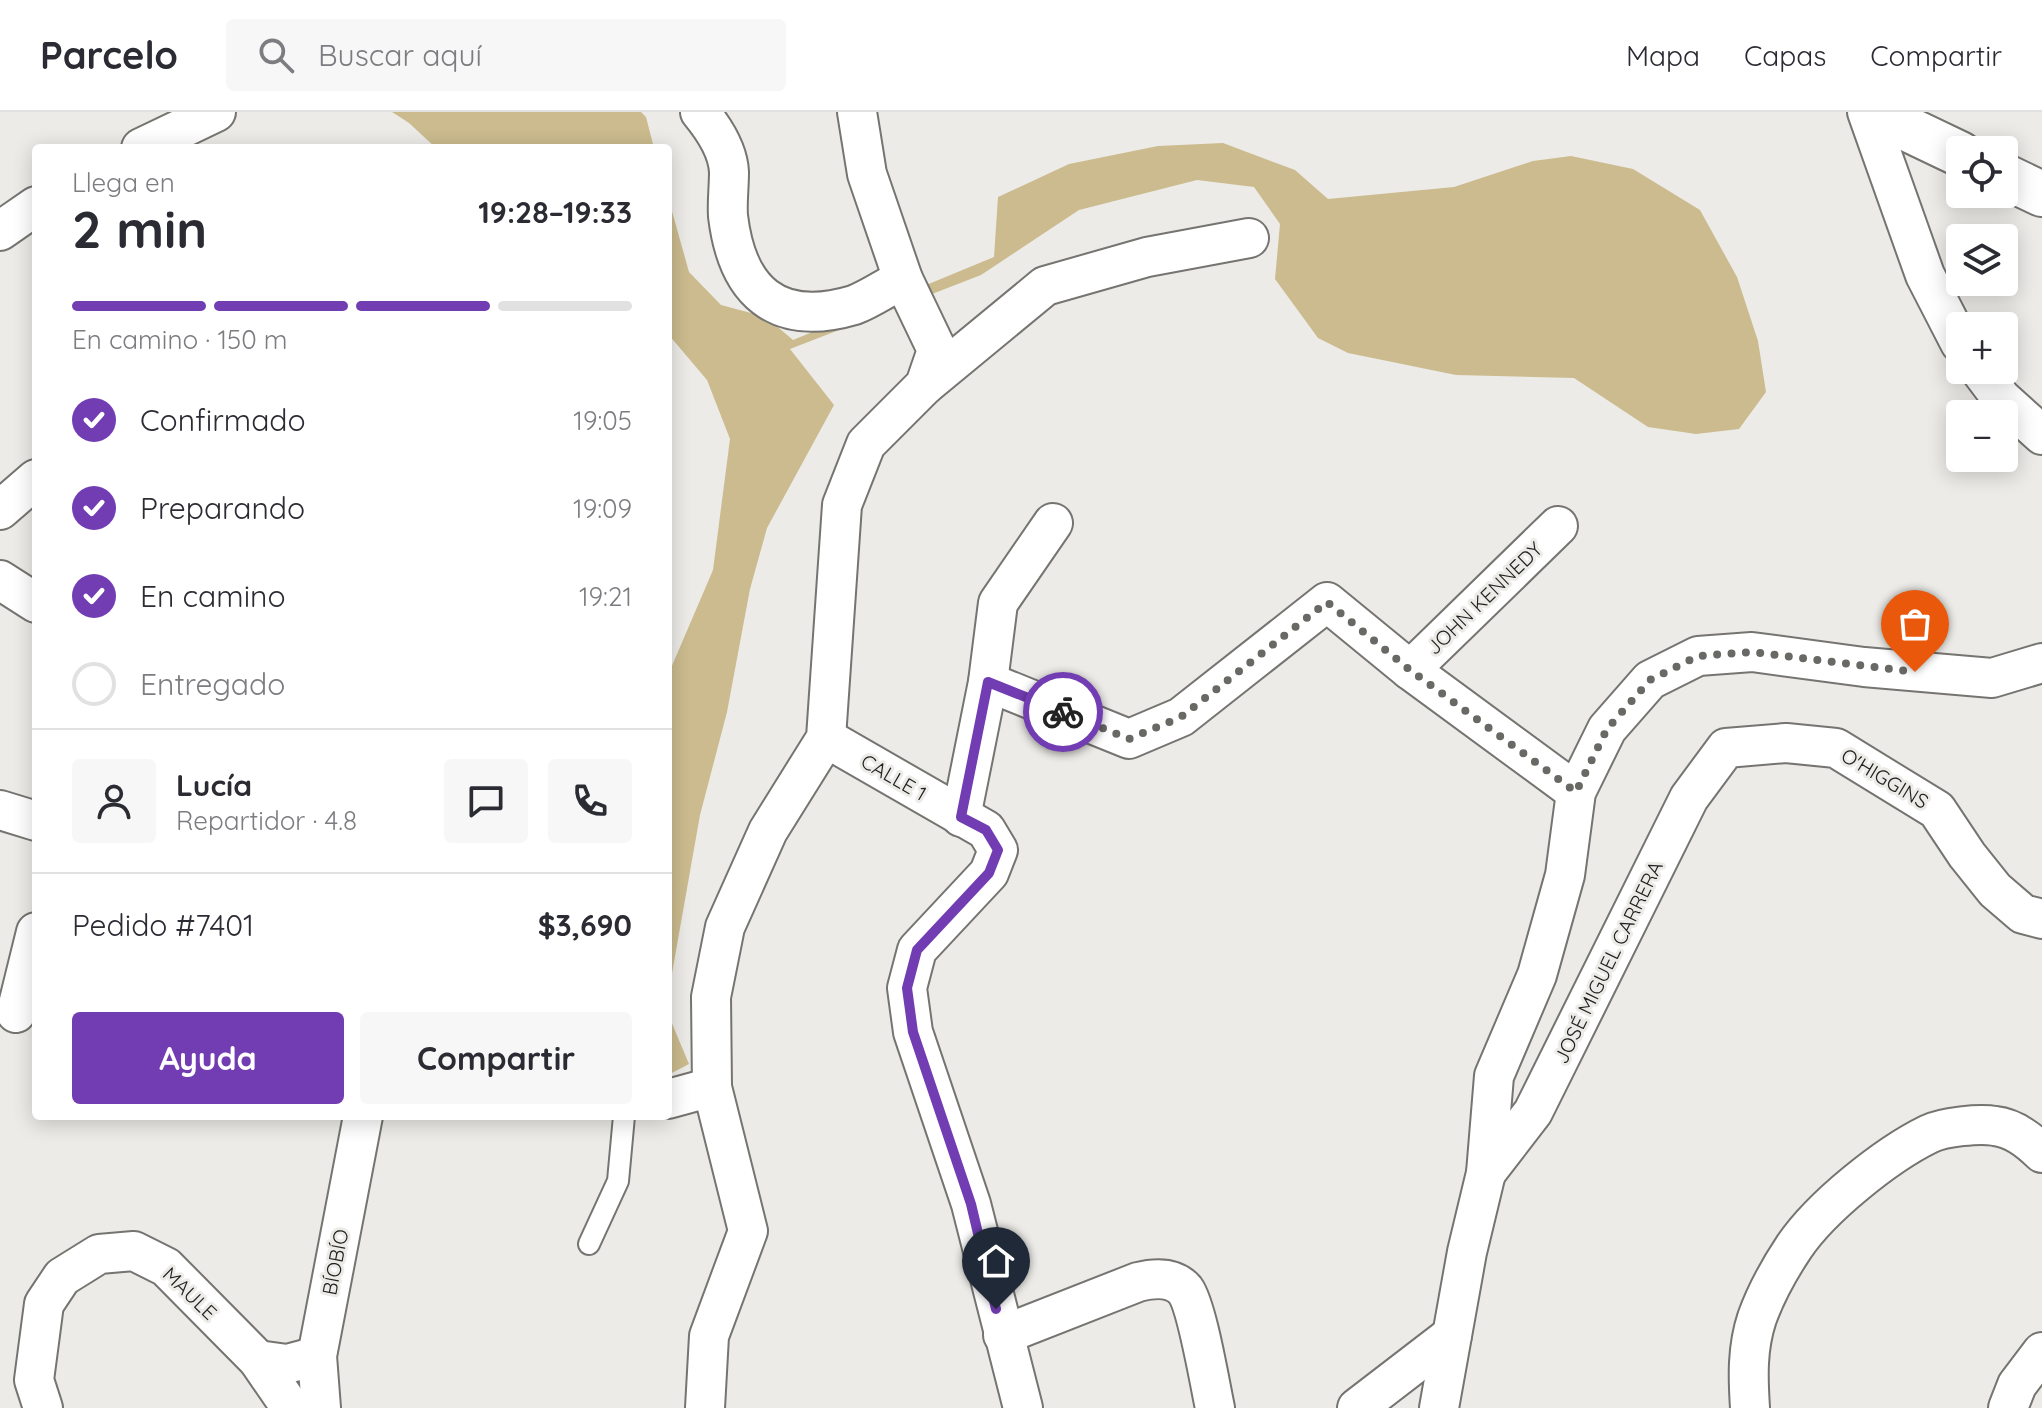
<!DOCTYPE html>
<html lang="es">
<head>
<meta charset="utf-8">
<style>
  :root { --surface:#fff; --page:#f7f7f7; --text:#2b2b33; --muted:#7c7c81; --line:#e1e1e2; --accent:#723db3 }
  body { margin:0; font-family:Quicksand,sans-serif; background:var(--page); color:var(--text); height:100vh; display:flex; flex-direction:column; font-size:30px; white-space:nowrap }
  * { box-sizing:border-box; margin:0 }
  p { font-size:26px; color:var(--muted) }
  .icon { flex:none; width:44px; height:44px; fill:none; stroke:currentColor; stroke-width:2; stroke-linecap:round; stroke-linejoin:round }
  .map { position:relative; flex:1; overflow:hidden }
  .panel { position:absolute; left:32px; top:32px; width:640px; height:976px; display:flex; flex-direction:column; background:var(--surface); border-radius:8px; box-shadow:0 4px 20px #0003 }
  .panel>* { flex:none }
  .buttons { position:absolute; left:1946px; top:24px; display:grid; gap:16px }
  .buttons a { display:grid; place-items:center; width:72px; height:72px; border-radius:8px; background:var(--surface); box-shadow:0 4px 20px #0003; font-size:40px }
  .pin { position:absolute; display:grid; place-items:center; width:68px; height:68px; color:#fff; margin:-82px -34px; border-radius:50% 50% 50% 0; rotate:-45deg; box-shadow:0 0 8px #0007 }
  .pin .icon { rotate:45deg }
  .courier { position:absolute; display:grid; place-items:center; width:80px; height:80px; margin:-40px; border:6px solid #723db3; border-radius:50%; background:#fff; color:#222; box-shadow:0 2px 10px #0007 }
  .overview em { font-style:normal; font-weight:700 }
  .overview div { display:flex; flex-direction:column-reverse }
  .overview { display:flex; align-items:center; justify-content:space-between; height:136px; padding:0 40px }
  h1 { font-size:52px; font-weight:700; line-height:60px }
  .bar { display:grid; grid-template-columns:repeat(4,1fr); gap:12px 8px; align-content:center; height:96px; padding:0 40px }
  .bar i { height:10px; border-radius:6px; background:var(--line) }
  .bar .selected { background:var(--accent) }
  .bar p { grid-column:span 4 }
  .line { display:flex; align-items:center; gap:20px; padding:0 40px; border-top:2px solid var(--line) }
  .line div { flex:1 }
  .round { display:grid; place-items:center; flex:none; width:84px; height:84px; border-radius:8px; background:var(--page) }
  ol { padding:0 40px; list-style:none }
  li { display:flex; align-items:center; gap:24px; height:88px }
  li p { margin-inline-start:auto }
  li .icon { padding:8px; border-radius:50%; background:var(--accent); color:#fff; stroke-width:4 }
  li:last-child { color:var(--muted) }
  li i { width:44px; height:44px; border:4px solid var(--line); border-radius:50% }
  .primary-button { display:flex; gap:16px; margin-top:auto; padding:16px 40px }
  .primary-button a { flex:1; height:92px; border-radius:8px; background:var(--accent); color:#fff; font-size:32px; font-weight:700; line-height:92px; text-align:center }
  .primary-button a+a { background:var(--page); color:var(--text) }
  header { display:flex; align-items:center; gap:48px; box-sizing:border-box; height:112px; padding:0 40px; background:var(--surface); border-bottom:2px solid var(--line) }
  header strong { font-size:38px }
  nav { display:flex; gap:44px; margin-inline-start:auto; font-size:28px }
  .search { width:560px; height:72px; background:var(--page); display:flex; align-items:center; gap:20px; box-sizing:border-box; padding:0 28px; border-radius:8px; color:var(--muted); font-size:30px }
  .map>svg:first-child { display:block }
  .green { fill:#cbbb8e }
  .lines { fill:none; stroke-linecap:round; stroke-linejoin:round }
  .service-casing { stroke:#757471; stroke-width:24 }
  .minor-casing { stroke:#757471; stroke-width:42 }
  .tertiary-casing { stroke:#757471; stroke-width:48 }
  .service { stroke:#fff; stroke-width:20 }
  .minor { stroke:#fff; stroke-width:38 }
  .tertiary { stroke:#fff; stroke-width:44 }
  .done { stroke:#686865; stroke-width:8; stroke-dasharray:0 14.4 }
  .route { stroke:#723db3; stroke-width:10 }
  .labels { text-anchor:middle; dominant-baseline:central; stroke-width:6; stroke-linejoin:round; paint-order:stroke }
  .street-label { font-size:20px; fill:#21211f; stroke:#ecebe7 }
</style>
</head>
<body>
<header>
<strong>Parcelo</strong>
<div class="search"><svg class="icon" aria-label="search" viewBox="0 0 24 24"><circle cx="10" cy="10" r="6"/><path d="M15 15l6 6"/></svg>Buscar aquí</div>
<nav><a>Mapa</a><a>Capas</a><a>Compartir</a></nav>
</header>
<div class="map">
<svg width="2042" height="1296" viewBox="0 0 2042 1296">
  <rect width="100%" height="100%" fill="#ecebe7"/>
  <!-- green -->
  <g class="green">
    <polygon points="392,0 641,0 646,5 654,36 436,36 409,11"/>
    <polygon points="1223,31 1295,58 1328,87 1454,75 1533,49 1571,44 1633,57 1700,98 1737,165 1758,229 1766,280 1739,317 1696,322 1648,315 1574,266 1456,263 1348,241 1318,226 1275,167 1280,112 1254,75 1197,68 1079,98 981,163 790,237 834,293 767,416 750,477 727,600 700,703 668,884 668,563 713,458 730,327 707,268 668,222 668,85 689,160 721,193 766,205 793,228 994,145 998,85 1069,52 1158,34"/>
    <polygon points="668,902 689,952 668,963"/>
  </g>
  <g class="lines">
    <!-- service casing -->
    <g class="service-casing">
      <polyline id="service" points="589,1132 618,1069 624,1004"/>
    </g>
    <!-- minor casing -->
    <g class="minor-casing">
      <g id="minor">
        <path d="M700,0C714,17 728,38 729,60C729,75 727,90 728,104C737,179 776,216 854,193C870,187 887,175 903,167"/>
        <polyline points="1867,0 1925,163 1960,231"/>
        <polyline points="141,36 216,0"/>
        <polyline points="0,119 36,94"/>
        <polyline points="1980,258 2001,286 2042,323"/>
        <polyline points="925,273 1045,174 1147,145 1249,126"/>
        <polyline points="0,398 36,367"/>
        <polyline points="0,468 36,491"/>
        <polyline points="1410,558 1558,414"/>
        <polyline points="988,570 1129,627 1181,605 1327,490 1410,558 1576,680"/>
        <polyline points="826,626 986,718 998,738 989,761 917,838 907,876 913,920 971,1092 1023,1296"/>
        <polyline points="0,698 36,709"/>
        <polyline points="961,705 988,570 998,491 1053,411"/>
        <polyline points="16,901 36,820"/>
        <polyline points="668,987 712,975"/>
        <polyline points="1486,1061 1533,1000 1689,686 1726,636 1786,631 1836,636 1937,698 1967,743 1995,778 2023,802 2042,807"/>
        <path d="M1003,1223L1138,1170C1154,1166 1173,1164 1185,1178C1197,1194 1210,1273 1215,1296"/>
        <polyline points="258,1248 291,1296"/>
        <polyline points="43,1296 34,1268 44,1192 62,1165 99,1142 134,1139 166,1155 258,1248 287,1252 317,1244"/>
        <polyline points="321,1296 317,1244 363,1004"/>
        <polyline points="705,1296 709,1224 748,1119 712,975 711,885 725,815 768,719 826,626 842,393 866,332 925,273 937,238 903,167 867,62 857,0"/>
        <polyline points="1357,1296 1452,1223"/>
        <polyline points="1439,1296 1467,1140 1486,1061 1494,964 1537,863 1565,763 1576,680 1607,617 1650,568 1698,544 1752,540 1864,555 1992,566 2042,551"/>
        <path d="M1750,1296C1748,1265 1747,1236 1757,1206C1766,1181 1780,1156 1794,1135C1821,1095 1886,1043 1929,1022C1943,1015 1980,1011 1995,1014C2014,1016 2030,1029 2042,1041"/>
        <polyline points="2008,1296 2017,1273 2042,1240"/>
      </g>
    </g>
    <!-- tertiary casing -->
    <g class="tertiary-casing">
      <g id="tertiary">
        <polyline points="1872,0 1960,42"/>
        <polyline points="2004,64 2042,82"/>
      </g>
    </g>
    <!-- service -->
    <use href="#service" class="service"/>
    <!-- minor -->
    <use href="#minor" class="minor"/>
    <!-- tertiary -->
    <use href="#tertiary" class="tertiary"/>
  </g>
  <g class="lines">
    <!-- done -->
    <polyline class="done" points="1063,600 1129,627 1181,605 1327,490 1410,558 1576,680 1607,617 1650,568 1698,544 1752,540 1915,560"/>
    <!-- route -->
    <polyline class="route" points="996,1197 971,1092 913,920 907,876 917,838 989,761 998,738 986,718 961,705 988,570 1063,600"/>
  </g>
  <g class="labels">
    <!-- street labels -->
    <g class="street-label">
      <text transform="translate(1484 486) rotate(-44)">JOHN KENNEDY</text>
      <text transform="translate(894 665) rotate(30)">CALLE 1</text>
      <text transform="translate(1885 666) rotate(31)">O'HIGGINS</text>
      <text transform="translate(1608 850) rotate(-64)">JOSÉ MIGUEL CARRERA</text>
      <text transform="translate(335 1150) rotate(-79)">BÍOBÍO</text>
      <text transform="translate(190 1181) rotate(44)">MAULE</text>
    </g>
  </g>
</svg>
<div class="buttons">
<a><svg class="icon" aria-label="locate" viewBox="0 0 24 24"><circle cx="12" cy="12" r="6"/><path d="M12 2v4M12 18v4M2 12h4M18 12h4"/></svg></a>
<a><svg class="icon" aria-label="layers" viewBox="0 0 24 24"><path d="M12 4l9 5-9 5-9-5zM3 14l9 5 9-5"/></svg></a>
<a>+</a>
<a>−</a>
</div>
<div class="pin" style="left:1915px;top:560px;background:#ea580c"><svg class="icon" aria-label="bag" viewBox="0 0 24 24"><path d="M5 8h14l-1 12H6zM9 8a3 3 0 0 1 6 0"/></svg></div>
<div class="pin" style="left:996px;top:1197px;background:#1f2937"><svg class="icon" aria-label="home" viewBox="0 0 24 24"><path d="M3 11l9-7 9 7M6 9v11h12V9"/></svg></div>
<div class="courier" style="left:1063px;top:600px"><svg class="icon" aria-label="bike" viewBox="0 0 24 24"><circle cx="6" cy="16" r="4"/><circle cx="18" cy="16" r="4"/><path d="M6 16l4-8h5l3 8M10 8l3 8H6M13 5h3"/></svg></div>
<section class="panel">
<div class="overview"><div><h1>2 min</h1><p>Llega en</p></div><em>19:28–19:33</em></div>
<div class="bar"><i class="selected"></i><i class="selected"></i><i class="selected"></i><i></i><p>En camino · 150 m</p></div>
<ol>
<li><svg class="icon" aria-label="check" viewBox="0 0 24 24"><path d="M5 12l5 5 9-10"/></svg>Confirmado<p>19:05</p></li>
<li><svg class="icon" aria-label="check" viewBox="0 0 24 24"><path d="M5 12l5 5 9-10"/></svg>Preparando<p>19:09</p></li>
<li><svg class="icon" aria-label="check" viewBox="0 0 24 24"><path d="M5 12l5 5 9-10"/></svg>En camino<p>19:21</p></li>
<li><i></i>Entregado</li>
</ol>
<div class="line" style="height:144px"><a class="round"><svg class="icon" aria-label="person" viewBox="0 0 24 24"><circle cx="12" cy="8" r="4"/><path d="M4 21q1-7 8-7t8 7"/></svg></a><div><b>Lucía</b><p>Repartidor · 4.8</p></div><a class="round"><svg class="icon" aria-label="chat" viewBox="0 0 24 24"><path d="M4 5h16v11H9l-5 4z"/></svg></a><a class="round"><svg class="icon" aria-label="phone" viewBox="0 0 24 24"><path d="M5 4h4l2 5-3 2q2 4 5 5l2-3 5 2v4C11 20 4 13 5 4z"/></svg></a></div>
<div class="line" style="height:104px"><div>Pedido #7401</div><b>$3,690</b></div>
<div class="primary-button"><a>Ayuda</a><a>Compartir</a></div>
</section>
</div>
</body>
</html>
